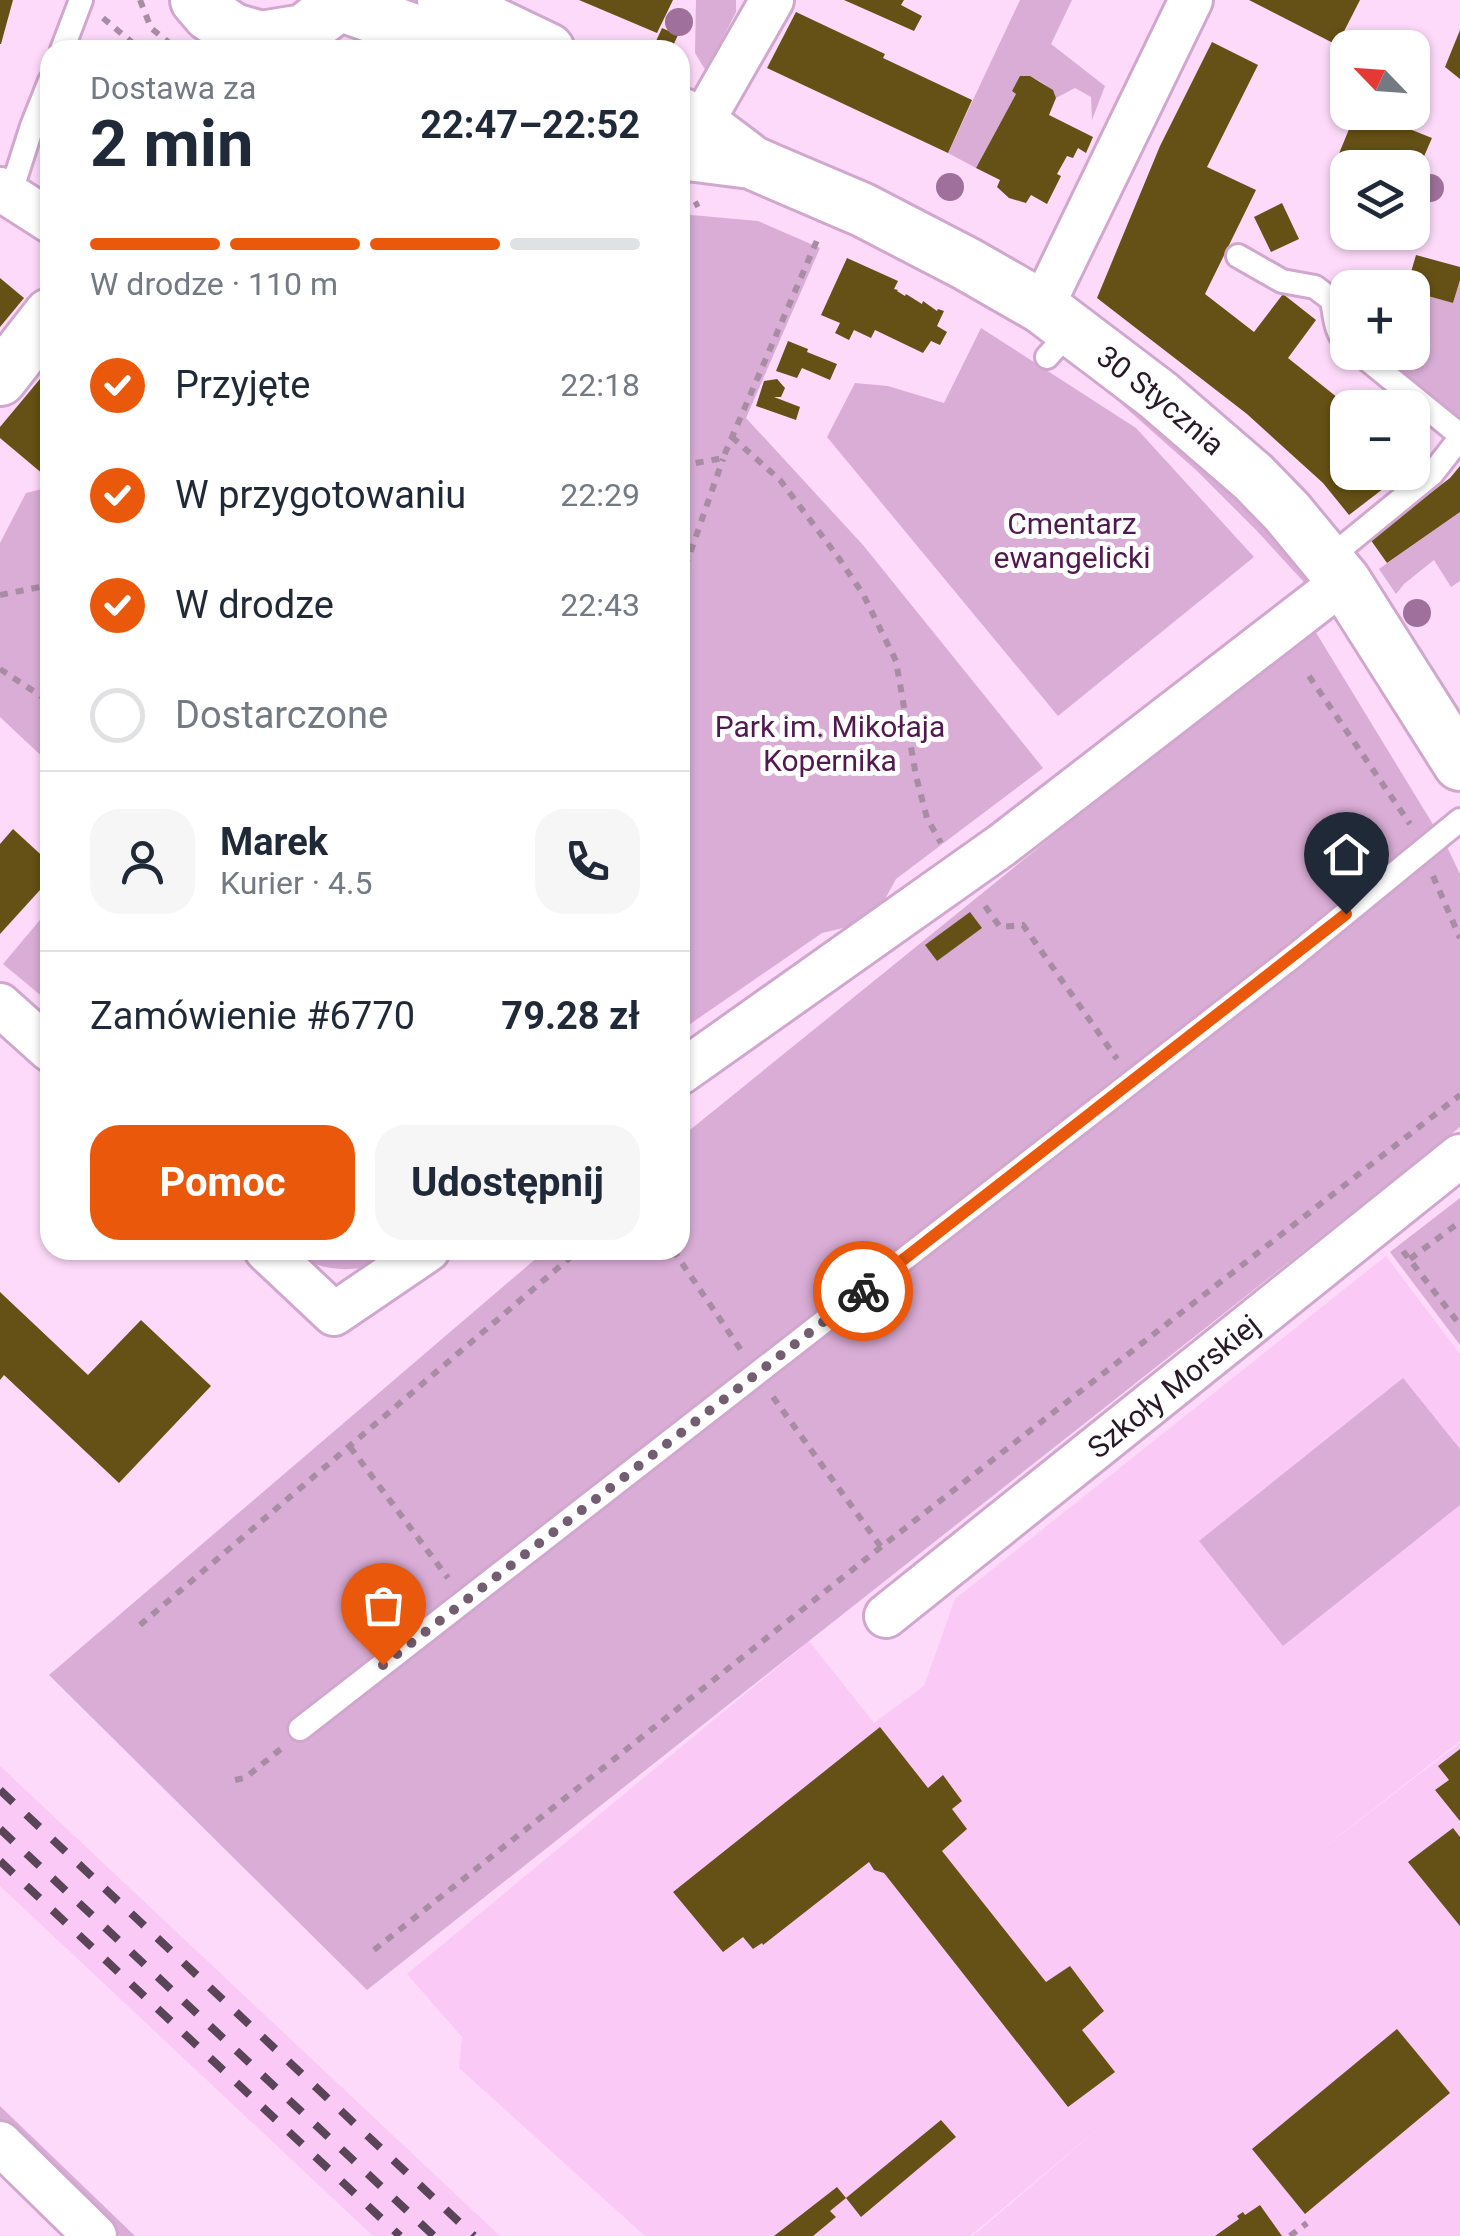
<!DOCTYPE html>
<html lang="pl">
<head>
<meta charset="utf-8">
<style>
  :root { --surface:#fff; --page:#f6f6f7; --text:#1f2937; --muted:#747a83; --line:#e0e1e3; --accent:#ea580c }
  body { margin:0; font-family:Roboto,sans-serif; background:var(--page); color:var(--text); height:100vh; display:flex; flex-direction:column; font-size:38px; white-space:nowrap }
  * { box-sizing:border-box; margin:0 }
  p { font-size:32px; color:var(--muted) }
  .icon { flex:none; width:55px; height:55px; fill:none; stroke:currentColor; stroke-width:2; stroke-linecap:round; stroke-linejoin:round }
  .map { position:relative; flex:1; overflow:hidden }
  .drawer { position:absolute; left:40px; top:40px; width:650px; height:1220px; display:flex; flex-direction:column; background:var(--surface); border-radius:30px; box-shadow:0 2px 8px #0004 }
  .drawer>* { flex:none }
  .needle { width:65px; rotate:295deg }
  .fabs { position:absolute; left:1330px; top:30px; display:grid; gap:20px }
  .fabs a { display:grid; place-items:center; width:100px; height:100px; border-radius:20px; background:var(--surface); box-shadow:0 2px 8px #0004; font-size:50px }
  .pin { position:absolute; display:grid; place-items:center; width:85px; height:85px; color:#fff; margin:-102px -42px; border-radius:50% 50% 50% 0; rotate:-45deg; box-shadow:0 0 10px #0007 }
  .pin .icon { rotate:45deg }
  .courier { position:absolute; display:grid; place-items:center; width:100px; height:100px; margin:-50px; border:8px solid #ea580c; border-radius:50%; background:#fff; color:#222; box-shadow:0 2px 12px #0007 }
  .summary em { font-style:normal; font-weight:700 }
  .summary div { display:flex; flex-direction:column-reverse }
  .summary { display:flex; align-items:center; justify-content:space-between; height:170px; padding:0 50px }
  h1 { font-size:65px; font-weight:700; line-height:75px }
  .bar { display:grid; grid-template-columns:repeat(4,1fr); gap:15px 10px; align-content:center; height:120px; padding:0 50px }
  .bar i { height:12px; border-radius:8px; background:var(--line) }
  .bar .selected { background:var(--accent) }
  .bar p { grid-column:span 4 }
  .line { display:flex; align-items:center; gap:25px; padding:0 50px; border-top:2px solid var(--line) }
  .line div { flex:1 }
  .round { display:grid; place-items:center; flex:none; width:105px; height:105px; border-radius:30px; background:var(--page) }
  ol { padding:0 50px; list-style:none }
  li { display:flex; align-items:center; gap:30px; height:110px }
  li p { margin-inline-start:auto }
  li .icon { padding:10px; border-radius:50%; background:var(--accent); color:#fff; stroke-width:4 }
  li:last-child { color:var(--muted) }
  li i { width:55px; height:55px; border:5px solid var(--line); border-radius:50% }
  .primary-button { display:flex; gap:20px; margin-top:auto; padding:20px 50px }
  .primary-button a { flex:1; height:115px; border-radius:30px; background:var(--accent); color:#fff; font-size:40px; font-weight:700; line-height:115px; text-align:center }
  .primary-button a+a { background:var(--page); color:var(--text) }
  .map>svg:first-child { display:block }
  .built { fill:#fac9f6 }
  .green { fill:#daadd6 }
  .building { fill:#655115 }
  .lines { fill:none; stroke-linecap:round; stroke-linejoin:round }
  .service-casing { stroke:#d1a7cd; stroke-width:28 }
  .minor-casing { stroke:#d1a7cd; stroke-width:48 }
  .tertiary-casing { stroke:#d1a7cd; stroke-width:58 }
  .path { stroke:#a78ca4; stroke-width:6; stroke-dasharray:8 8; stroke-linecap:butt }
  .service { stroke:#fff; stroke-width:22 }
  .minor { stroke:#fff; stroke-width:42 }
  .tertiary { stroke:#fff; stroke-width:52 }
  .rail { stroke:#594557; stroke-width:8; stroke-dasharray:18 18; stroke-linecap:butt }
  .tree { fill:#9e709b }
  .done { stroke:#735d70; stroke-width:10; stroke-dasharray:0 18 }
  .route { stroke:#ea580c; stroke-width:12 }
  .labels { text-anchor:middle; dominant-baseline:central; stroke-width:10; stroke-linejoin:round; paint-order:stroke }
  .street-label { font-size:30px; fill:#281927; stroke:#fff }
  .park-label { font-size:30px; fill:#51194e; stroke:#fff }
</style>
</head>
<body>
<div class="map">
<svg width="1460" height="2236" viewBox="0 0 1460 2236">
  <rect width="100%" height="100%" fill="#fddaf9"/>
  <!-- built -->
  <g class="built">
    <polygon points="1386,1256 1460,1354 1460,1741 1304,1863 1460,1743 1460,2236 973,2236 1113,2116 970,2236 645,2236 459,2068 462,2037 407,1974 809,1641 874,1723 924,1686 955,1599"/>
    <polygon points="0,1766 500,2236 373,2236 0,1886"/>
  </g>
  <!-- green -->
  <g class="green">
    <polygon points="696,0 736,0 736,12 706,71 695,53"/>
    <path d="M1020,0H1072L1051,44L1105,86L1092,120L1091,97L1075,88L1056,98C1050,85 1035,76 1021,76L1012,91L1016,94L976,168L948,153Z"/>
    <polygon points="680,214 758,221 820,248 746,418 863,545 1043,768 896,879 873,921 822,933 680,1031"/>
    <polygon points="1460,280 1460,435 1371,353 1412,352 1413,308 1417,293 1453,303"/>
    <polygon points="981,328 1136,428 1254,557 1058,716 827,437 855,383 888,386 944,403"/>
    <polygon points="1064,353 1086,366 1203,465 1262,523 1310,578 1313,592 1257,531 1197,471"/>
    <polygon points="50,487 50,764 0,717 0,543 26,493"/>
    <polygon points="1460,512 1460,581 1451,587 1434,560 1404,584 1396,594 1379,569"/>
    <polygon points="1312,626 1448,849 1460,874 1460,1127 367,1990 49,1675 546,1250 680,1250 680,1138"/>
    <polygon points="50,908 50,1003 3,964"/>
    <polygon points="1460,1198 1460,1345 1390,1252"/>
    <path d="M290,1250H405C374,1274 322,1277 290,1250Z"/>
    <polygon points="1403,1378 1460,1449 1460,1505 1283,1646 1199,1541"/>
    <polygon points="0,2106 135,2236 120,2236 0,2121"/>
  </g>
  <!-- building -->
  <g class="building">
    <polygon points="0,0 13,0 1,44 0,44"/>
    <polygon points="579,0 673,0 657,33"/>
    <polygon points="844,0 904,0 901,5 922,16 914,31"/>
    <polygon points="1249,0 1360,0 1337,45"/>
    <polygon points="796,12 885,54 883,58 972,100 948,153 767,68"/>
    <polygon points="662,28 678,35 671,50 652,50"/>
    <polygon points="1460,30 1460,79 1445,67"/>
    <polygon points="1212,42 1258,65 1207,167 1256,190 1205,294 1254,332 1283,294 1316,320 1288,358 1348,406 1348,472 1405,472 1349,515 1323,483 1247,414 1097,298 1160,146"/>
    <polygon points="1020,76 1030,76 1053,90 1056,98 1049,115 1093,137 1086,153 1078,148 1073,158 1067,156 1057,174 1061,176 1047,204 1031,195 1026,203 1009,198 997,187 1000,180 976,168 1016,94 1012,91"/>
    <polygon points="1356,112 1367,112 1432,138 1412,184 1412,168 1350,168 1336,161"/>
    <polygon points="1282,203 1299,239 1271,252 1254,217"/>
    <polygon points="1416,255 1460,267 1460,280 1453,303 1417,293 1420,282 1409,279"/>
    <polygon points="847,258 898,281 894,289 898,290 897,291 905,296 906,294 922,304 923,301 937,311 938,309 944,311 937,326 947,332 940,345 931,341 923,353 875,330 871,338 854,330 849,340 835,333 840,323 821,315"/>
    <polygon points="0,278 24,298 0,327"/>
    <polygon points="788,341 808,349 807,352 837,364 830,380 802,368 797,378 776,371"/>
    <polygon points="50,367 50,480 0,438 0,427"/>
    <polygon points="777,379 785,388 781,397 774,397 800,407 796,420 756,406 764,381"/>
    <polygon points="1460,466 1460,512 1387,563 1370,539 1450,478"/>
    <polygon points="13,829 50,863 50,879 0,934 0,844"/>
    <polygon points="970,912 982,928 937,961 925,945"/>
    <polygon points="0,1292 88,1375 141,1320 211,1386 119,1483 4,1375 0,1380"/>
    <polygon points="880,1727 928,1788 943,1775 962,1801 952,1809 967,1829 942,1851 1046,1982 1070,1966 1104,2011 1082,2030 1115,2072 1068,2107 884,1873 874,1870 869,1862 763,1945 762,1943 753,1949 743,1937 723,1952 673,1892"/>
    <polygon points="1460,1749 1460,1821 1435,1790 1449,1780 1438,1766"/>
    <polygon points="1453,1828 1460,1837 1460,1926 1408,1862"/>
    <polygon points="1397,2029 1450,2093 1305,2214 1252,2149"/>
    <polygon points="941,2120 956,2137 861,2217 846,2198"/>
    <polygon points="837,2187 846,2198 830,2211 836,2217 813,2236 774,2236"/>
    <polygon points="1260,2205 1282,2236 1215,2236 1239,2219 1237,2216 1243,2212 1245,2215"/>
  </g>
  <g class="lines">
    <!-- service casing -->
    <g class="service-casing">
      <g id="service">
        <polyline points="62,50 81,0"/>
        <polyline points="10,195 32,126 50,81"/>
        <path d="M1238,256L1282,281L1315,287L1332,300C1335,315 1335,334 1348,344"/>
        <polyline points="1358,352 1460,435"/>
        <polyline points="1047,357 1072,329"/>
        <polyline points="1328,559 1432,474 1460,438"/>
        <polyline points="300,1729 1295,955 1460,820"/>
      </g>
    </g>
    <!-- minor casing -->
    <g class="minor-casing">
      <g id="minor">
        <polyline points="701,124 772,0"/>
        <polyline points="0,189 50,221"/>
        <polyline points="1042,307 1191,0"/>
        <polyline points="0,1005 50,1050"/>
        <polyline points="680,1073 1002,845 1344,581"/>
        <polyline points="266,1250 334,1314 428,1250"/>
        <path id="s1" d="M886,1616L1460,1156"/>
        <polyline points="0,2143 95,2236"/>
      </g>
    </g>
    <!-- tertiary casing -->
    <g class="tertiary-casing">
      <g id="tertiary">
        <polyline points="197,0 209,14 233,30 261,38 304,31 339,4 341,0"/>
        <polyline points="444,0 548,50"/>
        <polyline points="339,4 409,29 444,50"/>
        <polyline points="680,114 701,124 746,158"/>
        <path id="s2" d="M680,153L751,162L774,172L863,210L967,264L1042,307L1158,395L1253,477L1287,512L1344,581L1460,764"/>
        <polyline points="0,379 50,315"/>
      </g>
    </g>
    <!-- path -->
    <g class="path">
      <polyline points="140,0 151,28 173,46"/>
      <polyline points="103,18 141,50"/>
      <polyline points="680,213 699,203"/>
      <polyline points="732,437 780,480 838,557 863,594 896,661 916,776 927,818 941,843"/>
      <polyline points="680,466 723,458 818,238"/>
      <polyline points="680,582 723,459"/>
      <polyline points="0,595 50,585"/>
      <polyline points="0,669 50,702"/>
      <polyline points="1309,676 1410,824"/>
      <polyline points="1433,876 1460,938"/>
      <polyline points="985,906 1000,927 1023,925 1117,1059"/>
      <polyline points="673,1250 741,1350"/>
      <polyline points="1403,1251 1460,1325"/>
      <polyline points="1410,1259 1460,1222"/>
      <polyline points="773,1397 881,1547"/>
      <polyline points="350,1447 448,1578"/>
      <polyline points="140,1625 579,1250"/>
      <polyline points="235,1780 245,1778 282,1748"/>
      <polyline points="374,1950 881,1547 1460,1095"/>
      <polyline points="1290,2236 1307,2223"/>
    </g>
    <!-- service -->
    <use href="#service" class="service"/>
    <!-- minor -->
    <use href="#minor" class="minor"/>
    <!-- tertiary -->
    <use href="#tertiary" class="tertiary"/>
    <!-- rail -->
    <g class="rail">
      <polyline points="0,1790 474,2236"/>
      <polyline points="0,1829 434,2236"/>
      <polyline points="0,1861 400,2236"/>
    </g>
  </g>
  <!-- trees -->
  <g class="tree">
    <circle cx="679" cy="22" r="14"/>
    <circle cx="950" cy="187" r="14"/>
    <circle cx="1430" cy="188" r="14"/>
    <circle cx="1417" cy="613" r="14"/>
  </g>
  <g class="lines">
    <!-- done -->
    <polyline class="done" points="383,1665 863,1291"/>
    <!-- route -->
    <polyline class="route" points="863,1291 1346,914"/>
  </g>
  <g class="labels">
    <!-- street labels -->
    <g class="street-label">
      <text stroke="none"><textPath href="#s2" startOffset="548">30 Stycznia</textPath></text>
      <text stroke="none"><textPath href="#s1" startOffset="368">Szkoły Morskiej</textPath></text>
    </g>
    <!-- park labels -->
    <g class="park-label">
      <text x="1072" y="523">Cmentarz<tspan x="1072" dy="34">ewangelicki</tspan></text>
      <text x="830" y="726">Park im. Mikołaja<tspan x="830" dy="34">Kopernika</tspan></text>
    </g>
  </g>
</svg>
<div class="fabs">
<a><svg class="needle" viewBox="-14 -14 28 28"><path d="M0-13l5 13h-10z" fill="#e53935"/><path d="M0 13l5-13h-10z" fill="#747a83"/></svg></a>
<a><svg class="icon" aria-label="layers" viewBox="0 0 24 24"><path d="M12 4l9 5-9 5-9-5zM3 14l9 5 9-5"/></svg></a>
<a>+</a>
<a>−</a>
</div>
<div class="pin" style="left:383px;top:1665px;background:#ea580c"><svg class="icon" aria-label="bag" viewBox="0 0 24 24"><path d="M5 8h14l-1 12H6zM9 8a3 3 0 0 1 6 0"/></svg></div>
<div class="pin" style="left:1346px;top:914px;background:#1f2937"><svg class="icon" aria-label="home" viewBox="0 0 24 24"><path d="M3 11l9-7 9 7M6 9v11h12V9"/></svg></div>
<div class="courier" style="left:863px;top:1291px"><svg class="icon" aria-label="bike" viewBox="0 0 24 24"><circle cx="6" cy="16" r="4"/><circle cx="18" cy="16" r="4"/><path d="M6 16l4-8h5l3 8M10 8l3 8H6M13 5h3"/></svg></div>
<section class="drawer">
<div class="summary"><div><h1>2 min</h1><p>Dostawa za</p></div><em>22:47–22:52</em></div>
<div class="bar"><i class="selected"></i><i class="selected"></i><i class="selected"></i><i></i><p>W drodze · 110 m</p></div>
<ol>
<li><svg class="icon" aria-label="check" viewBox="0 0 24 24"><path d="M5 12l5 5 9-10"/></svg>Przyjęte<p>22:18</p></li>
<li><svg class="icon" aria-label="check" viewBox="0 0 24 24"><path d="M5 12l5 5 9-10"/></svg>W przygotowaniu<p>22:29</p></li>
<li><svg class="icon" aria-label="check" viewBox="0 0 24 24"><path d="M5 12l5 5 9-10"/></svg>W drodze<p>22:43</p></li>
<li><i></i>Dostarczone</li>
</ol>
<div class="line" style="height:180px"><a class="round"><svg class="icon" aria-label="person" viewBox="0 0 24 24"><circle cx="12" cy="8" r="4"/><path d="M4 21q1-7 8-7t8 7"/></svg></a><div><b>Marek</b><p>Kurier · 4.5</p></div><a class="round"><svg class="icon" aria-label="phone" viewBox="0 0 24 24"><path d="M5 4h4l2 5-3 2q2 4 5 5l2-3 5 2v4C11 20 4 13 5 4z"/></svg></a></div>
<div class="line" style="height:130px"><div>Zamówienie #6770</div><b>79.28 zł</b></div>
<div class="primary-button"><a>Pomoc</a><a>Udostępnij</a></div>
</section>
</div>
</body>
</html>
